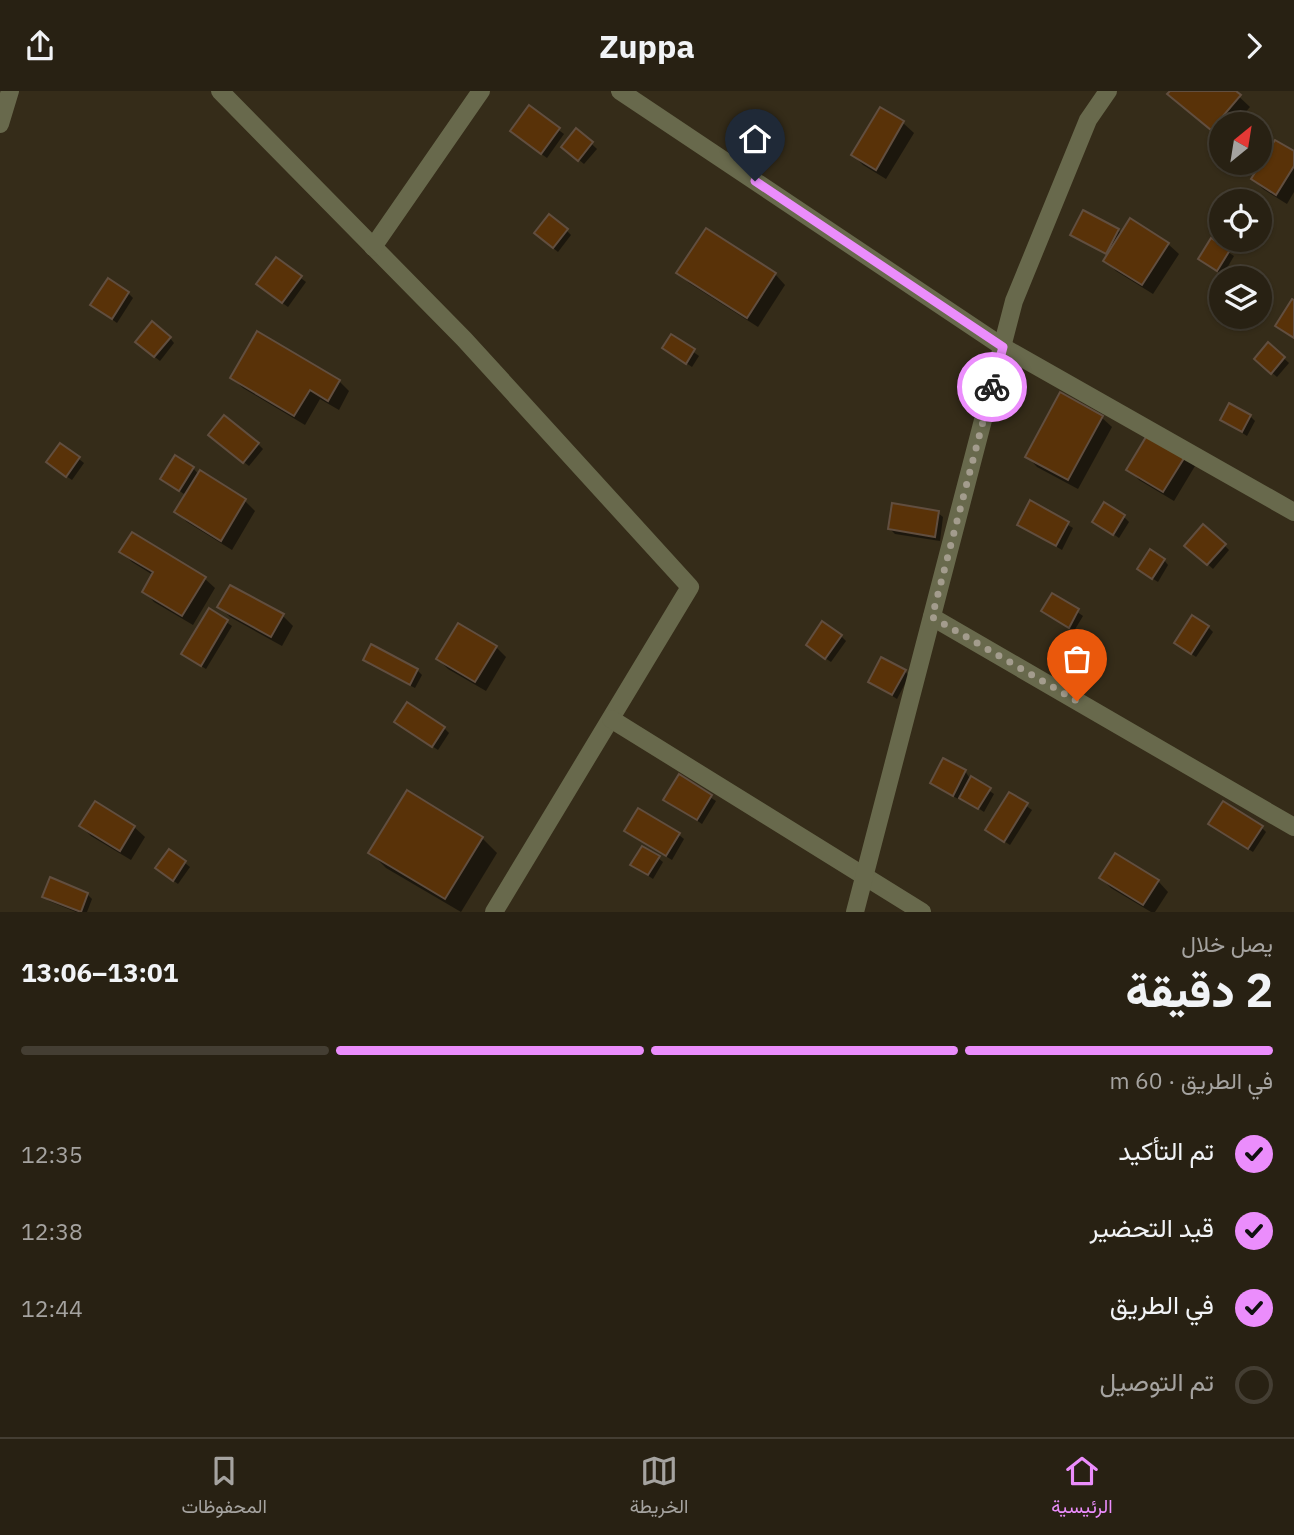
<!DOCTYPE html>
<html lang="ar">
<head>
<meta charset="utf-8">
<style>
  :root { --surface:#282113; --page:#342e21; --text:#f1f3f6; --muted:#a5a3a0; --line:#443e33; --accent:#eb8dfc }
  body { margin:0; font-family:"IBM Plex Sans",Vazirmatn,sans-serif; background:var(--page); color:var(--text); direction:rtl; height:100vh; display:flex; flex-direction:column; font-size:26px; white-space:nowrap }
  * { box-sizing:border-box; margin:0 }
  p { font-size:23px; color:var(--muted) }
  .icon { flex:none; width:38px; height:38px; fill:none; stroke:currentColor; stroke-width:2; stroke-linecap:round; stroke-linejoin:round }
  .map { position:relative; height:821px; overflow:hidden; direction:ltr }
  .sheet { display:flex; flex-direction:column; background:var(--surface); flex:1 }
  .sheet>* { flex:none }
  .needle { width:46px; rotate:30deg }
  .tools { position:absolute; left:1209px; top:21px; display:grid; gap:14px }
  .tools a { display:grid; place-items:center; width:63px; height:63px; border-radius:50%; background:var(--surface); box-shadow:0 2px 5px #0004,0 0 0 2px var(--line); font-size:35px }
  .pin { position:absolute; display:grid; place-items:center; width:60px; height:60px; color:#fff; margin:-72px -30px; border-radius:50% 50% 50% 0; rotate:-45deg; box-shadow:0 0 7px #0007 }
  .pin .icon { rotate:45deg }
  .courier { position:absolute; display:grid; place-items:center; width:70px; height:70px; margin:-35px; border:5px solid #eb8dfc; border-radius:50%; background:#fff; color:#222; box-shadow:0 2px 9px #0007 }
  .overview em { font-style:normal; font-weight:800 }
  .overview div { display:flex; flex-direction:column-reverse }
  .overview { display:flex; align-items:center; justify-content:space-between; height:119px; padding:0 21px }
  h1 { font-size:46px; font-weight:800; line-height:52px }
  .bar { display:grid; grid-template-columns:repeat(4,1fr); gap:10px 7px; align-content:center; height:84px; padding:0 21px }
  .bar i { height:9px; border-radius:5px; background:var(--line) }
  .bar .active { background:var(--accent) }
  .bar p { grid-column:span 4 }
  ol { padding:0 21px; list-style:none }
  li { display:flex; align-items:center; gap:21px; height:77px }
  li p { margin-inline-start:auto }
  li .icon { padding:7px; border-radius:50%; background:var(--accent); color:#111; stroke-width:4 }
  li:last-child { color:var(--muted) }
  li i { width:38px; height:38px; border:4px solid var(--line); border-radius:50% }
  header { display:flex; justify-content:space-between; align-items:center; height:91px; padding:0 21px; background:var(--surface); font-size:32px; font-weight:800 }
  .tabs { display:flex; justify-content:space-around; align-items:center; height:98px; border-top:2px solid var(--line); background:var(--surface); font-size:19px; color:var(--muted) }
  .tabs a { display:grid; justify-items:center; gap:4px }
  .tabs .active { color:var(--accent) }
  .map>svg:first-child { display:block }
  .shadow { fill:#0007 }
  .building { fill:#593208; stroke:#614e3f; stroke-width:2 }
  .lines { fill:none; stroke-linecap:round; stroke-linejoin:round }
  .minor { stroke:#68694c; stroke-width:18 }
  .done { stroke:#a39c8d; stroke-width:7; stroke-dasharray:0 12.6 }
  .route { stroke:#eb8dfc; stroke-width:9 }
</style>
</head>
<body>
<header><svg class="icon" aria-label="forward" viewBox="0 0 24 24"><path d="M9 5l7 7-7 7"/></svg>Zuppa<svg class="icon" aria-label="share" viewBox="0 0 24 24"><path d="M12 15V3M7 8l5-5 5 5M5 13v7h14v-7"/></svg></header>
<div class="map">
<svg width="1294" height="821" viewBox="0 0 1294 821">
  <rect width="100%" height="100%" fill="#352c19"/>
  <!-- shadow -->
  <g class="shadow">
    <polygon points="1172,0 1233,0 1250,16 1235,33 1222,33 1222,47 1180,13"/>
    <polygon points="529,17 564,43 547,67 517,45"/>
    <polygon points="880,19 903,32 914,42 886,88 863,74 853,64"/>
    <polygon points="577,39 597,58 584,73 568,60"/>
    <polygon points="1294,62 1294,101 1287,113 1263,98 1253,88"/>
    <polygon points="1130,129 1168,153 1179,163 1153,203 1116,180 1106,169 1108,165 1072,144 1118,139 1122,143"/>
    <polygon points="706,139 775,183 785,194 758,236 689,192 679,182"/>
    <polygon points="567,140 571,144 558,161 541,147"/>
    <polygon points="1211,150 1234,165 1223,184 1205,172"/>
    <polygon points="276,168 306,191 288,216 263,198"/>
    <polygon points="128,202 133,207 117,232 92,214"/>
    <polygon points="671,245 699,265 692,276 664,257"/>
    <polygon points="170,247 174,252 160,270 142,256"/>
    <polygon points="1268,253 1289,272 1277,286 1261,272"/>
    <polygon points="232,287 339,290 349,300 339,319 320,308 305,334 243,297"/>
    <polygon points="1250,325 1255,330 1247,345 1222,329"/>
    <polygon points="1101,326 1112,336 1078,398 1037,376 1027,365"/>
    <polygon points="215,349 258,353 263,358 249,375"/>
    <polygon points="1185,365 1195,375 1174,410 1139,389 1129,378"/>
    <polygon points="79,368 84,372 72,389 53,376"/>
    <polygon points="193,377 199,384 200,382 245,410 255,420 232,459 187,431 177,421 187,405 162,388"/>
    <polygon points="1031,412 1073,437 1062,459 1020,434"/>
    <polygon points="938,422 943,426 940,450 895,443 890,438"/>
    <polygon points="1124,426 1129,431 1119,447 1094,430"/>
    <polygon points="1224,454 1229,459 1213,478 1192,459"/>
    <polygon points="122,461 204,487 215,497 193,534 154,511 144,500 153,484 132,471"/>
    <polygon points="1164,469 1168,474 1158,491 1144,482"/>
    <polygon points="1053,504 1083,525 1074,540 1043,520"/>
    <polygon points="220,516 283,525 293,535 282,555 230,526"/>
    <polygon points="210,520 232,535 206,578 188,567"/>
    <polygon points="1208,536 1213,541 1196,566 1176,552"/>
    <polygon points="841,545 846,550 831,571 813,559"/>
    <polygon points="496,556 506,566 486,600 448,578 438,568"/>
    <polygon points="366,569 417,579 422,584 415,597 370,574"/>
    <polygon points="905,580 909,585 897,608 870,591"/>
    <polygon points="396,631 444,637 449,642 438,659"/>
    <polygon points="965,680 969,686 994,703 984,721 960,705 958,708 932,692"/>
    <polygon points="679,686 716,710 702,733 665,708"/>
    <polygon points="1009,703 1032,719 1010,754 987,739"/>
    <polygon points="81,735 134,736 145,746 131,769 91,745"/>
    <polygon points="1261,736 1266,741 1253,761 1215,737"/>
    <polygon points="631,744 679,744 684,748 672,769"/>
    <polygon points="482,747 497,762 461,821 386,777 371,762"/>
    <polygon points="170,760 190,776 178,793 163,782"/>
    <polygon points="658,767 663,771 653,788 632,774"/>
    <polygon points="1101,787 1158,790 1168,801 1155,821 1151,821 1111,797"/>
    <polygon points="87,803 92,808 87,821 76,821 49,810 44,805"/>
  </g>
  <!-- building -->
  <g class="building">
    <polygon points="1170,0 1236,0 1241,4 1211,39 1167,3"/>
    <polygon points="529,14 560,37 541,63 510,40"/>
    <polygon points="880,16 904,30 876,79 851,64"/>
    <polygon points="576,37 593,51 578,70 561,56"/>
    <polygon points="1275,49 1294,60 1294,75 1276,104 1251,88"/>
    <polygon points="1083,119 1119,138 1106,163 1070,144"/>
    <polygon points="549,123 568,138 553,157 534,142"/>
    <polygon points="1130,127 1169,152 1142,194 1103,170"/>
    <polygon points="706,137 776,182 747,227 676,182"/>
    <polygon points="1211,147 1230,159 1217,180 1198,168"/>
    <polygon points="276,166 302,185 282,212 256,193"/>
    <polygon points="108,187 129,201 112,228 90,214"/>
    <polygon points="1292,208 1294,209 1294,247 1275,235"/>
    <polygon points="152,230 171,246 154,266 135,251"/>
    <polygon points="257,240 340,289 328,310 310,299 294,325 230,287"/>
    <polygon points="671,243 695,258 686,273 662,257"/>
    <polygon points="1268,251 1285,266 1271,283 1254,268"/>
    <polygon points="1060,301 1103,325 1068,389 1025,366"/>
    <polygon points="1229,312 1251,324 1242,341 1220,329"/>
    <polygon points="224,324 259,352 243,372 208,344"/>
    <polygon points="1149,341 1186,364 1163,401 1126,379"/>
    <polygon points="60,352 80,366 66,386 46,371"/>
    <polygon points="175,364 194,376 179,400 160,388"/>
    <polygon points="200,379 246,408 221,450 174,421"/>
    <polygon points="1030,409 1069,431 1056,455 1017,434"/>
    <polygon points="1104,411 1125,424 1113,444 1092,431"/>
    <polygon points="892,412 939,420 935,446 888,438"/>
    <polygon points="1203,433 1226,453 1207,474 1184,455"/>
    <polygon points="132,441 206,486 182,525 142,501 153,481 119,461"/>
    <polygon points="1150,458 1165,468 1152,488 1137,478"/>
    <polygon points="230,494 284,523 271,546 217,516"/>
    <polygon points="1052,502 1079,518 1069,537 1041,520"/>
    <polygon points="209,517 228,529 201,575 181,563"/>
    <polygon points="1192,524 1209,535 1191,563 1174,552"/>
    <polygon points="822,530 842,544 825,568 806,554"/>
    <polygon points="458,532 497,555 475,591 436,568"/>
    <polygon points="371,553 418,578 410,594 363,569"/>
    <polygon points="881,566 906,579 892,604 868,591"/>
    <polygon points="407,611 445,636 432,656 394,631"/>
    <polygon points="943,667 966,679 953,705 930,692"/>
    <polygon points="679,683 712,704 697,729 663,709"/>
    <polygon points="971,685 991,697 978,718 959,707"/>
    <polygon points="407,699 483,746 445,808 368,762"/>
    <polygon points="1009,701 1028,712 1004,751 985,739"/>
    <polygon points="95,710 135,735 120,760 79,735"/>
    <polygon points="1223,710 1263,735 1248,758 1208,733"/>
    <polygon points="638,717 680,742 666,765 624,740"/>
    <polygon points="642,755 660,765 648,784 630,774"/>
    <polygon points="169,758 186,770 173,790 155,777"/>
    <polygon points="1115,762 1159,789 1143,814 1099,787"/>
    <polygon points="50,786 88,802 81,821 42,806"/>
  </g>
  <g class="lines">
    <!-- minor -->
    <g class="minor">
      <polyline points="220,0 464,248 690,496 494,821"/>
      <polyline points="620,0 1003,256 1294,421"/>
      <polyline points="0,33 10,0"/>
      <polyline points="373,156 481,0"/>
      <polyline points="932,526 1294,736"/>
      <polyline points="611,628 922,821"/>
      <polyline points="855,821 1014,210 1088,29 1108,0"/>
    </g>
  </g>
  <g class="lines">
    <!-- done -->
    <polyline class="done" points="992,296 932,526 1077,610"/>
    <!-- route -->
    <polyline class="route" points="755,90 1003,256 992,296"/>
  </g>
</svg>
<div class="tools">
<a><svg class="needle" viewBox="-14 -14 28 28"><path d="M0-13l5 13h-10z" fill="#e53935"/><path d="M0 13l5-13h-10z" fill="#a5a3a0"/></svg></a>
<a><svg class="icon" aria-label="locate" viewBox="0 0 24 24"><circle cx="12" cy="12" r="6"/><path d="M12 2v4M12 18v4M2 12h4M18 12h4"/></svg></a>
<a><svg class="icon" aria-label="layers" viewBox="0 0 24 24"><path d="M12 4l9 5-9 5-9-5zM3 14l9 5 9-5"/></svg></a>
</div>
<div class="pin" style="left:1077px;top:610px;background:#ea580c"><svg class="icon" aria-label="bag" viewBox="0 0 24 24"><path d="M5 8h14l-1 12H6zM9 8a3 3 0 0 1 6 0"/></svg></div>
<div class="pin" style="left:755px;top:90px;background:#1f2937"><svg class="icon" aria-label="home" viewBox="0 0 24 24"><path d="M3 11l9-7 9 7M6 9v11h12V9"/></svg></div>
<div class="courier" style="left:992px;top:296px"><svg class="icon" aria-label="bike" viewBox="0 0 24 24"><circle cx="6" cy="16" r="4"/><circle cx="18" cy="16" r="4"/><path d="M6 16l4-8h5l3 8M10 8l3 8H6M13 5h3"/></svg></div>
</div>
<section class="sheet">
<div class="overview"><div><h1>2 دقيقة</h1><p>يصل خلال</p></div><em>13:01–13:06</em></div>
<div class="bar"><i class="active"></i><i class="active"></i><i class="active"></i><i></i><p>في الطريق · 60 m</p></div>
<ol>
<li><svg class="icon" aria-label="check" viewBox="0 0 24 24"><path d="M5 12l5 5 9-10"/></svg>تم التأكيد<p>12:35</p></li>
<li><svg class="icon" aria-label="check" viewBox="0 0 24 24"><path d="M5 12l5 5 9-10"/></svg>قيد التحضير<p>12:38</p></li>
<li><svg class="icon" aria-label="check" viewBox="0 0 24 24"><path d="M5 12l5 5 9-10"/></svg>في الطريق<p>12:44</p></li>
<li><i></i>تم التوصيل</li>
</ol>
</section>
<nav class="tabs">
<a class="active"><svg class="icon" aria-label="home" viewBox="0 0 24 24"><path d="M3 11l9-7 9 7M6 9v11h12V9"/></svg>الرئيسية</a>
<a><svg class="icon" aria-label="map" viewBox="0 0 24 24"><path d="M3 6l6-2 6 2 6-2v14l-6 2-6-2-6 2zM9 4v14M15 6v14"/></svg>الخريطة</a>
<a><svg class="icon" aria-label="saved" viewBox="0 0 24 24"><path d="M7 4h10v16l-5-4-5 4z"/></svg>المحفوظات</a>
</nav>
</body>
</html>
